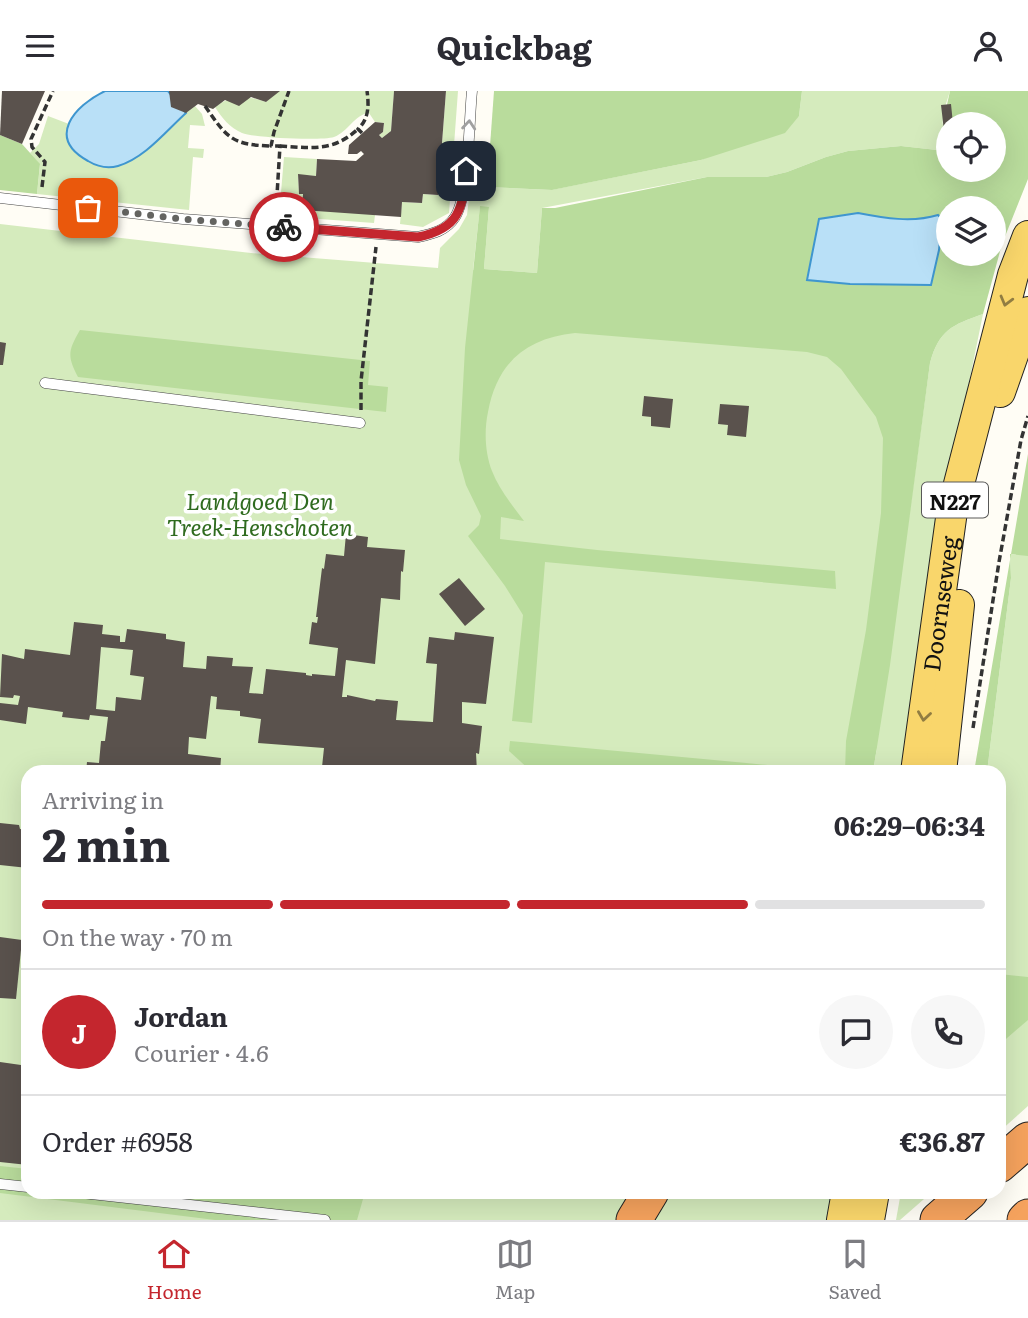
<!DOCTYPE html>
<html lang="en">
<head>
<meta charset="utf-8">
<style>
  :root { --surface:#fff; --page:#f7f7f7; --text:#2b2b33; --muted:#7c7c81; --line:#e1e1e2; --accent:#c4262e }
  body { margin:0; font-family:Literata,serif; background:var(--page); color:var(--text); height:100vh; display:flex; flex-direction:column; font-size:26px; white-space:nowrap }
  * { box-sizing:border-box; margin:0 }
  p { font-size:23px; color:var(--muted) }
  .icon { flex:none; width:38px; height:38px; fill:none; stroke:currentColor; stroke-width:2; stroke-linecap:round; stroke-linejoin:round }
  .map { position:relative; flex:1; overflow:hidden }
  .details { position:absolute; left:21px; top:674px; width:985px; height:434px; display:flex; flex-direction:column; background:var(--surface); border-radius:21px; box-shadow:0 7px 28px #0002 }
  .details>* { flex:none }
  .fabs { position:absolute; left:936px; top:21px; display:grid; gap:14px }
  .fabs a { display:grid; place-items:center; width:70px; height:70px; border-radius:50%; background:var(--surface); box-shadow:0 7px 28px #0002; font-size:35px }
  .pin { position:absolute; display:grid; place-items:center; width:60px; height:60px; color:#fff; margin:-30px; border-radius:14px; box-shadow:0 4px 10px #0006 }
  .courier { position:absolute; display:grid; place-items:center; width:70px; height:70px; margin:-35px; border:5px solid #c4262e; border-radius:50%; background:#fff; color:#222; box-shadow:0 2px 9px #0007 }
  .overview em { font-style:normal; font-weight:700 }
  .overview div { display:flex; flex-direction:column-reverse }
  .overview { display:flex; align-items:center; justify-content:space-between; height:119px; padding:0 21px }
  h1 { font-size:46px; font-weight:700; line-height:52px }
  .bar { display:grid; grid-template-columns:repeat(4,1fr); gap:10px 7px; align-content:center; height:84px; padding:0 21px }
  .bar i { height:9px; border-radius:5px; background:var(--line) }
  .bar .selected { background:var(--accent) }
  .bar p { grid-column:span 4 }
  .line { display:flex; align-items:center; gap:18px; padding:0 21px; border-top:2px solid var(--line) }
  .line div { flex:1 }
  .round { display:grid; place-items:center; flex:none; width:74px; height:74px; border-radius:37px; background:var(--page) }
  header { display:flex; justify-content:space-between; align-items:center; height:91px; padding:0 21px; background:var(--surface); font-size:32px; font-weight:700 }
  .tabs { display:flex; justify-content:space-around; align-items:center; height:98px; border-top:2px solid var(--line); background:var(--surface); font-size:19px; color:var(--muted) }
  .tabs a { display:grid; justify-items:center; gap:4px }
  .tabs .selected { color:var(--accent) }
  .map>svg:first-child { display:block }
  .green { fill:#d5ebbd }
  .forest { fill:#b9dc9c; fill-rule:evenodd }
  .water { fill:#b9e0f7; stroke:#3f96cf; stroke-width:2 }
  .building { fill:#5a524d; fill-rule:evenodd }
  .lines { fill:none; stroke-linecap:round; stroke-linejoin:round }
  .lane-casing { stroke:#444; stroke-width:11 }
  .primary-casing { stroke:#222; stroke-width:32 }
  .highway-casing { stroke:#222; stroke-width:37 }
  .path { stroke:#333; stroke-width:3.5; stroke-dasharray:7 3.5; stroke-linecap:butt }
  .lane { stroke:#fff; stroke-width:10 }
  .primary { stroke:#f9d66b; stroke-width:30 }
  .highway { stroke:#f5a25d; stroke-width:35 }
  .oneway { stroke:#a0a0a0 }
  .oneway2 { stroke:#917d42 }
  .done { stroke:#646461; stroke-width:7; stroke-dasharray:0 12.6 }
  .route { stroke:#c4262e; stroke-width:9 }
  .labels { text-anchor:middle; dominant-baseline:central; stroke-width:7; stroke-linejoin:round; paint-order:stroke }
  .shield { fill:#fff; stroke:#585858; stroke-width:2 }
  .shield-label { font-size:21px; font-weight:bold; fill:#111 }
  .park-label { font-size:23px; font-style:italic; fill:#2f6b1f; stroke:#fff }
  .street-label { font-size:23px; fill:#111; stroke:#fff }
</style>
</head>
<body>
<header><svg class="icon" aria-label="menu" viewBox="0 0 24 24"><path d="M4 6h16M4 12h16M4 18h16"/></svg>Quickbag<svg class="icon" aria-label="person" viewBox="0 0 24 24"><circle cx="12" cy="8" r="4"/><path d="M4 21q1-7 8-7t8 7"/></svg></header>
<div class="map">
<svg width="1028" height="1129" viewBox="0 0 1028 1129">
  <rect width="100%" height="100%" fill="#fffdf5"/>
  <!-- green -->
  <g class="green">
    <path d="M278,0H394L391,40L382,47L379,44L383,41L384,32L375,31L369,22C355,23 348,41 334,46C322,50 254,47 242,42C230,37 221,26 215,16C230,4 248,4 266,11Z"/>
    <polygon points="446,0 458,0 449,122 423,136 400,133 402,111 422,112 423,103 438,104"/>
    <path d="M802,0H950L944,19L940,54L937,59L901,55L848,60L826,66L787,81L766,86H707L542,117L537,182L484,178L489,116H480L473,179L919,279L886,594L930,272C939,239 952,234 983,223L952,375L908,681H873L877,656L871,681H28V1101H632L616,1129H0V133L251,162L438,177L440,157L459,138L467,124L471,90H487L488,96L551,99L701,69L799,25Z"/>
    <polygon points="195,15 202,23 205,35 190,34 188,57 204,58 203,67 193,66 189,119 37,103 40,74 30,62 39,53 48,25 69,33 67,41 186,22"/>
    <polygon points="284,66 317,68 316,85 298,84 299,102 375,124 374,132 279,125"/>
    <polygon points="1028,405 1028,1015 999,1041 999,681 987,681 1011,487 1010,463 1016,464"/>
    <polygon points="665,1101 834,1101 829,1129 649,1129"/>
    <polygon points="901,1101 932,1101 900,1129 896,1129"/>
  </g>
  <!-- forest -->
  <g class="forest">
    <polygon points="494,0 802,0 799,25 785,42 701,69 552,99 487,96"/>
    <path d="M950,0H1028V88L1002,153L983,223C952,234 939,239 930,272L890,574L873,681H845L846,650L866,539L881,422L883,347L876,326L841,278L827,266L807,261L575,242C526,247 497,272 488,321C484,340 485,362 492,380C499,398 512,414 524,430L501,426L500,448L597,459L835,480L836,498L545,471L532,632L512,630L523,524L505,495L468,445L479,434L481,425L466,394L459,369L465,257L480,115L489,116L484,178L537,182L542,117H555L707,86H766L787,81L826,66L848,60L901,55L937,59ZM948,33H994V79H948ZM948,117H994V163H948ZM858,122C884,127 912,132 938,124L942,128L939,159L931,194L850,193Z"/>
    <polygon points="0,44 22,53 40,73 37,103 0,99"/>
    <path d="M80,239L370,270L368,294L388,296L386,321L78,286C67,265 68,260 80,239Z"/>
    <polygon points="1028,363 1028,465 1010,463 1011,487 987,681 974,681"/>
    <polygon points="510,650 843,681 532,681 509,660"/>
    <polygon points="999,883 1028,886 1028,929 999,954"/>
    <polygon points="0,1075 28,1078 28,1101 365,1101 357,1129 215,1129 0,1102"/>
  </g>
  <!-- water -->
  <g class="water">
    <path d="M105,0H168L186,22C166,40 145,67 118,75C107,78 98,76 88,70C46,47 74,15 105,0Z"/>
    <path d="M858,122C884,127 912,132 938,124L942,128L939,159L931,194L850,193L807,189L819,128Z"/>
  </g>
  <!-- building -->
  <g class="building">
    <polygon points="2,0 45,0 22,53 0,44"/>
    <polygon points="169,0 280,0 266,11 251,6 239,15 225,9 213,18 198,13 186,22 171,16"/>
    <polygon points="394,0 446,0 438,104 423,103 422,112 402,111 401,126 302,119 303,103 299,103 298,83 316,85 317,68 356,70 364,63 361,60 357,63 348,63 349,54 375,31 384,32 383,41 379,44 382,47 391,40"/>
    <polygon points="951,13 953,33 948,33 948,48 945,48 941,14"/>
    <polygon points="0,251 6,252 3,274 0,274"/>
    <polygon points="644,305 673,308 670,337 651,335 651,326 642,325"/>
    <polygon points="720,313 749,315 746,346 727,344 728,334 718,333"/>
    <path d="M346,443L368,446L367,456L405,459L403,481L401,480L400,509L381,507L375,573L346,569L342,606H347V604L375,610L376,608L398,610L396,629L433,631L437,573L426,572L429,546L454,549L455,541L494,546L486,613L462,611V632L482,635L479,663L476,662L477,681H361L350,680L351,677H344V679L322,676L324,657L258,652L261,628L240,625V620L216,618L217,606L211,605L206,648L189,646L188,663L221,667L220,681H86L87,671L99,672L101,650H105L108,626L90,624L89,629L62,626L63,621L28,616L26,633L0,629V612L18,614L20,605L14,604L13,607L0,606L2,563L24,568L25,558L70,564L74,531L103,534L102,543L120,545V551H125L127,538L166,543V548L185,551L183,576L206,578L207,565L233,567L232,575L253,576L249,602L263,603L266,578L306,582V584L312,585V583L335,585L338,557L309,553L312,531L317,532L318,526H316L322,477L324,478L326,463L344,465ZM101,556L133,559L130,584L144,586L141,609L116,606L115,620L96,618Z"/>
    <polygon points="459,487 485,518 465,535 439,503"/>
    <polygon points="0,732 19,734 20,738 28,739 28,777 0,774"/>
    <polygon points="0,846 22,849 16,908 0,907"/>
    <polygon points="0,971 28,975 28,1074 0,1071"/>
  </g>
  <g class="lines">
    <!-- lane casing -->
    <g class="lane-casing">
      <g id="lane">
        <path d="M0,107L183,128L418,146C432,143 446,140 455,126C469,105 469,28 472,0"/>
        <polyline points="45,292 360,332"/>
        <polyline points="0,1093 28,1096"/>
        <polyline points="73,1101 325,1129"/>
      </g>
    </g>
    <!-- primary casing -->
    <g class="primary-casing">
      <g id="primary">
        <polyline points="1000,301 1028,221"/>
        <path id="s1" d="M916,681L952,420L1013,184L1028,145"/>
        <polyline points="941,681 959,514"/>
        <polyline points="842,1129 847,1101"/>
        <polyline points="869,1129 874,1101"/>
      </g>
    </g>
    <!-- highway casing -->
    <g class="highway-casing">
      <g id="highway">
        <polyline points="999,1074 1028,1049"/>
        <polyline points="634,1129 651,1101"/>
        <polyline points="938,1129 970,1101"/>
        <polyline points="1025,1129 1028,1126"/>
      </g>
    </g>
    <!-- path -->
    <g class="path">
      <path d="M205,15C227,47 232,54 271,55"/>
      <path d="M362,42L358,38C369,28 369,14 367,0"/>
      <path d="M280,55C312,57 333,61 358,38"/>
      <polyline points="42,96 45,71 32,56 31,48 53,0"/>
      <polyline points="276,120 280,55 271,55 274,41 289,0"/>
      <polyline points="361,319 361,290 376,156"/>
      <polyline points="973,637 999,471 1021,349 1028,325"/>
    </g>
    <!-- lane -->
    <use href="#lane" class="lane"/>
    <!-- primary -->
    <use href="#primary" class="primary"/>
    <!-- highway -->
    <use href="#highway" class="highway"/>
  </g>
  <!-- one-way arrows -->
  <defs><path id="oneway-chevron" d="M-2-3.5L2.5 0L-2 3.5" fill="none" stroke-width="1.6" stroke-linecap="round" stroke-linejoin="round" transform="scale(1.75)"/></defs>
  <use class="oneway" href="#oneway-chevron" transform="translate(469 34) rotate(-85)"/>
  <g class="oneway2">
    <use href="#oneway-chevron" transform="translate(1006 210) rotate(105)"/>
    <use href="#oneway-chevron" transform="translate(924 625) rotate(98)"/>
  </g>
  <g class="lines">
    <!-- done -->
    <polyline class="done" points="88,117 183,128 284,136"/>
    <!-- route -->
    <path class="route" d="M284,136L418,146C459,138 463,118 466,80"/>
  </g>
  <g class="labels">
    <!-- shield labels -->
    <rect class="shield" x="922" y="391.5" width="66" height="35" rx="5"/>
    <g class="shield-label">
      <text x="955" y="409">N227</text>
    </g>
    <!-- park labels -->
    <g class="park-label">
      <text x="260" y="409">Landgoed Den<tspan x="260" dy="26">Treek-Henschoten</tspan></text>
    </g>
    <!-- street labels -->
    <g class="street-label">
      <text stroke="none"><textPath href="#s1" startOffset="170">Doornseweg</textPath></text>
    </g>
  </g>
</svg>
<div class="fabs">
<a><svg class="icon" aria-label="locate" viewBox="0 0 24 24"><circle cx="12" cy="12" r="6"/><path d="M12 2v4M12 18v4M2 12h4M18 12h4"/></svg></a>
<a><svg class="icon" aria-label="layers" viewBox="0 0 24 24"><path d="M12 4l9 5-9 5-9-5zM3 14l9 5 9-5"/></svg></a>
</div>
<div class="pin" style="left:88px;top:117px;background:#ea580c"><svg class="icon" aria-label="bag" viewBox="0 0 24 24"><path d="M5 8h14l-1 12H6zM9 8a3 3 0 0 1 6 0"/></svg></div>
<div class="pin" style="left:466px;top:80px;background:#1f2937"><svg class="icon" aria-label="home" viewBox="0 0 24 24"><path d="M3 11l9-7 9 7M6 9v11h12V9"/></svg></div>
<div class="courier" style="left:284px;top:136px"><svg class="icon" aria-label="bike" viewBox="0 0 24 24"><circle cx="6" cy="16" r="4"/><circle cx="18" cy="16" r="4"/><path d="M6 16l4-8h5l3 8M10 8l3 8H6M13 5h3"/></svg></div>
<section class="details">
<div class="overview"><div><h1>2 min</h1><p>Arriving in</p></div><em>06:29–06:34</em></div>
<div class="bar"><i class="selected"></i><i class="selected"></i><i class="selected"></i><i></i><p>On the way · 70 m</p></div>
<div class="line" style="height:126px"><b class="round" style="background:var(--accent);color:#fff">J</b><div><b>Jordan</b><p>Courier · 4.6</p></div><a class="round"><svg class="icon" aria-label="chat" viewBox="0 0 24 24"><path d="M4 5h16v11H9l-5 4z"/></svg></a><a class="round"><svg class="icon" aria-label="phone" viewBox="0 0 24 24"><path d="M5 4h4l2 5-3 2q2 4 5 5l2-3 5 2v4C11 20 4 13 5 4z"/></svg></a></div>
<div class="line" style="height:91px"><div>Order #6958</div><b>€36.87</b></div>
</section>
</div>
<nav class="tabs">
<a class="selected"><svg class="icon" aria-label="home" viewBox="0 0 24 24"><path d="M3 11l9-7 9 7M6 9v11h12V9"/></svg>Home</a>
<a><svg class="icon" aria-label="map" viewBox="0 0 24 24"><path d="M3 6l6-2 6 2 6-2v14l-6 2-6-2-6 2zM9 4v14M15 6v14"/></svg>Map</a>
<a><svg class="icon" aria-label="saved" viewBox="0 0 24 24"><path d="M7 4h10v16l-5-4-5 4z"/></svg>Saved</a>
</nav>
</body>
</html>
